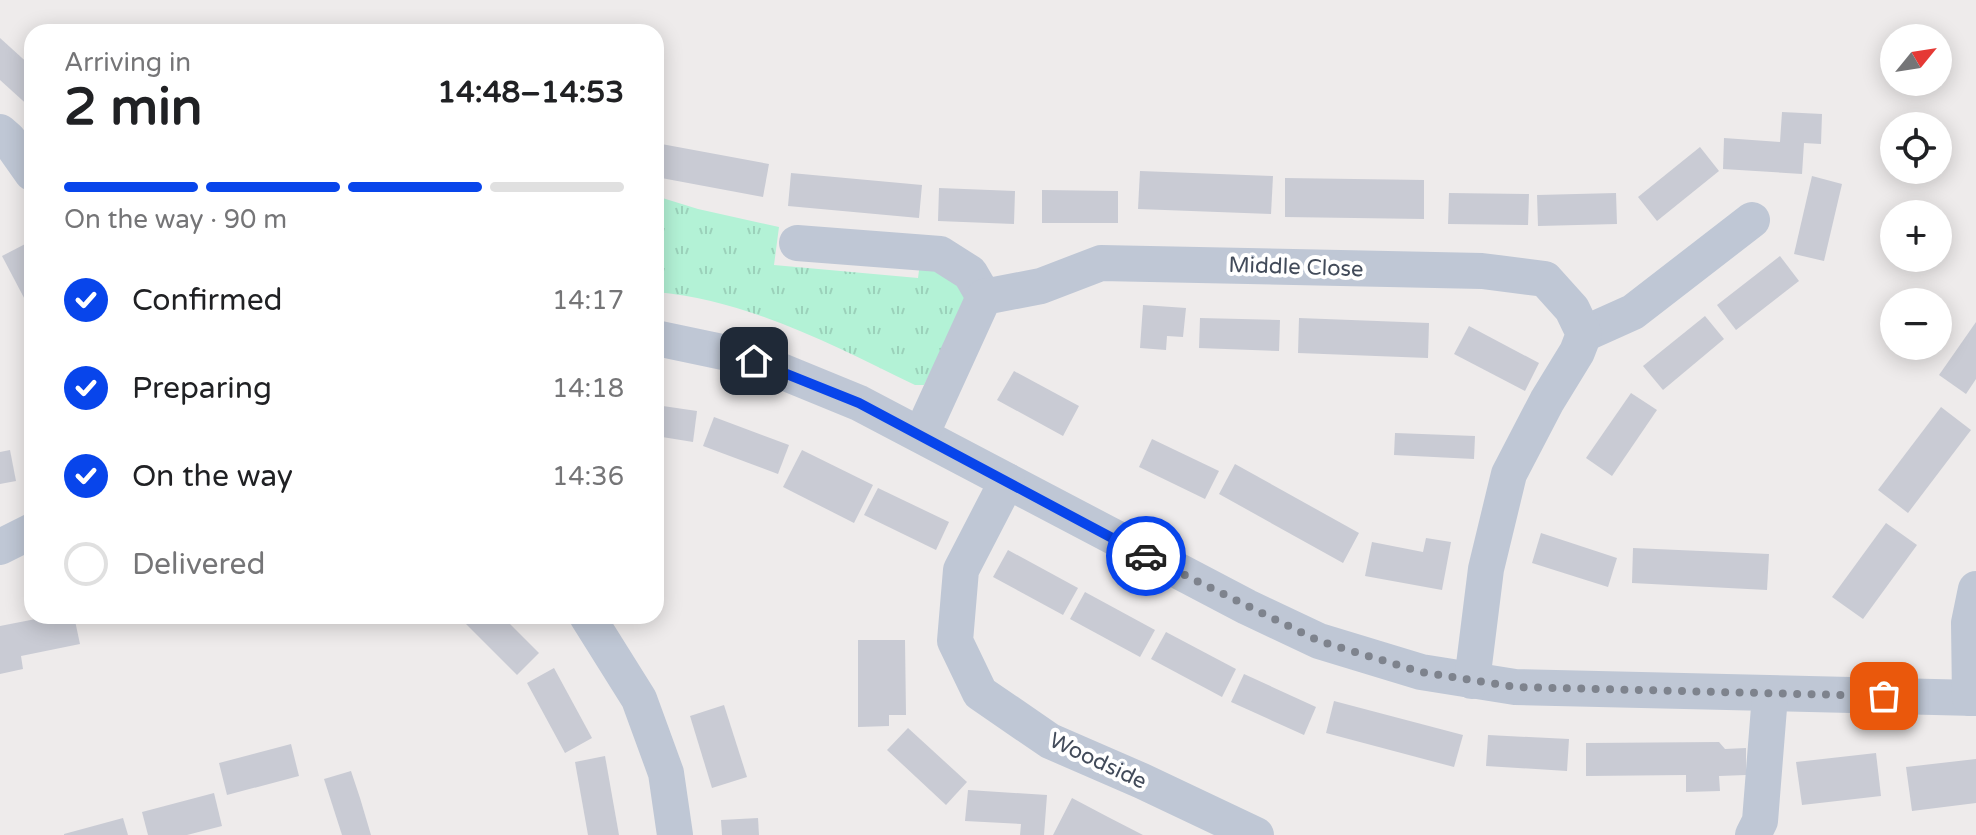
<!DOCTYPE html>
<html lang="en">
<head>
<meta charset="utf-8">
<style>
  :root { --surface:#fff; --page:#f6f6f6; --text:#202124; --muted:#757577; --line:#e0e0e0; --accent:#0845eb }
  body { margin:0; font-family:"Varela Round",sans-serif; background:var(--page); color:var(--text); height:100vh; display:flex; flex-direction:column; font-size:30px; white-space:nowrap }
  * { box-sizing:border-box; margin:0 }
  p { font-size:26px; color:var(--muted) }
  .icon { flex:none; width:44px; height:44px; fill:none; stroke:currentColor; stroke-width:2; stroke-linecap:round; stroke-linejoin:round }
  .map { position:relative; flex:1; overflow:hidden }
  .sheet { position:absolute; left:24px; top:24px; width:640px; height:600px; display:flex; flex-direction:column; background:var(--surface); border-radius:24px; box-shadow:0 4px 20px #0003 }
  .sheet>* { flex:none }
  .needle { width:52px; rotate:60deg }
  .buttons { position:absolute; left:1880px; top:24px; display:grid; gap:16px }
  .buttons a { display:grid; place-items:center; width:72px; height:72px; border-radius:50%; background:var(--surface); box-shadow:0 4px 20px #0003; font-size:40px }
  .pin { position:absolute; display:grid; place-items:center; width:68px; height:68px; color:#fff; margin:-34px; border-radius:16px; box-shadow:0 4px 12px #0006 }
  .courier { position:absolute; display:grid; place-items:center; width:80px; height:80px; margin:-40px; border:6px solid #0845eb; border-radius:50%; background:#fff; color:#222; box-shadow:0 2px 10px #0007 }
  .overview em { font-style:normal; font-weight:700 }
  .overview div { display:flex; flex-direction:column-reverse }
  .overview { display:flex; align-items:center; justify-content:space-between; height:136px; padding:0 40px }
  h1 { font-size:52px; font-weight:700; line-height:60px }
  .bar { display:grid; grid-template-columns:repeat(4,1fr); gap:12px 8px; align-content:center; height:96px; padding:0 40px }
  .bar i { height:10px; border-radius:6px; background:var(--line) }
  .bar .selected { background:var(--accent) }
  .bar p { grid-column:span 4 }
  ol { padding:0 40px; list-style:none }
  li { display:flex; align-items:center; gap:24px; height:88px }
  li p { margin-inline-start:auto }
  li .icon { padding:8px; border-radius:50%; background:var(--accent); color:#fff; stroke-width:4 }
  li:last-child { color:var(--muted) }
  li i { width:44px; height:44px; border:4px solid var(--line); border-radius:50% }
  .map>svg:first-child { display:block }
  .grass { fill:url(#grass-tufts) }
  .building { fill:#c9cbd4 }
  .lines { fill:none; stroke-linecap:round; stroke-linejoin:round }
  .minor { stroke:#bfc7d5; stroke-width:36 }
  .done { stroke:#7e838d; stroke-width:8; stroke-dasharray:0 14.4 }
  .route { stroke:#0845eb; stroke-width:10 }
  .labels { text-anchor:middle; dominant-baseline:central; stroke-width:8; stroke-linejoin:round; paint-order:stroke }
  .street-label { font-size:22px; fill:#424b5a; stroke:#fff }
</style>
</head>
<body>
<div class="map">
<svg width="1976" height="835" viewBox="0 0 1976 835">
  <defs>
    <pattern id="grass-tufts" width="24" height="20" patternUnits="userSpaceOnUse" patternTransform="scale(2)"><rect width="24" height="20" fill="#b3f2d6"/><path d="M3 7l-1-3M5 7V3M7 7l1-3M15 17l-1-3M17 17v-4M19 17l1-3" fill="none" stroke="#9bd1ba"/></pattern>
  </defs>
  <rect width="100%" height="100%" fill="#eeebeb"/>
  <!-- grass -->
  <path class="grass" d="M656,196L698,209L779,227L774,265L918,278L920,263L947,271L964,296V307L924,385H915C833,345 748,300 656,292Z"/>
  <!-- building -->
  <g class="building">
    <polygon points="0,38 32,67 32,109 0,80"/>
    <polygon points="1782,112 1822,114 1821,144 1804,143 1802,174 1723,169 1724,138 1780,142"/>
    <polygon points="656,143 769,164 763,197 656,177"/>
    <polygon points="1700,147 1719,171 1657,221 1638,197"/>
    <polygon points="1140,171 1273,176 1271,214 1138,209"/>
    <polygon points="791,173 922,185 919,218 788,206"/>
    <polygon points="1812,176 1842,184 1824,261 1794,254"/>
    <polygon points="1285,178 1424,180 1424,219 1285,217"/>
    <polygon points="939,188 1015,191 1014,224 938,221"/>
    <polygon points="1042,190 1118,191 1118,223 1042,223"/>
    <polygon points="1449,193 1529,194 1528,225 1448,224"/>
    <polygon points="1616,193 1617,224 1538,226 1537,195"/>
    <polygon points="31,241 32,243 32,313 2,256"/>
    <polygon points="1780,256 1799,281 1736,330 1717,305"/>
    <polygon points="1143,305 1186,308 1183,337 1167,336 1166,350 1140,348"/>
    <polygon points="1705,316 1724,339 1663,390 1643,366"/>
    <polygon points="1200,318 1280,320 1279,351 1199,348"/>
    <polygon points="1299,318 1429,323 1428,358 1298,353"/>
    <polygon points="1976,322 1976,379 1966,394 1939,375"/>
    <polygon points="1469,326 1539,363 1525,391 1454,354"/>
    <polygon points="1014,371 1079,406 1063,436 997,400"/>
    <polygon points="1631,393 1657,410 1612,476 1586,458"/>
    <polygon points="656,405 697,411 693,442 656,436"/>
    <polygon points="1941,407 1971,430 1908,513 1878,490"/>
    <polygon points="714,417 789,445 778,474 703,446"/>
    <polygon points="1395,433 1475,436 1474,459 1394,455"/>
    <polygon points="1152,439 1219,471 1205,499 1139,467"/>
    <polygon points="10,450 16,481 0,484 0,452"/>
    <polygon points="802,450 873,485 854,523 783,487"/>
    <polygon points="1235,464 1359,533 1343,563 1219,494"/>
    <polygon points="878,488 949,522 936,550 864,515"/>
    <polygon points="1886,523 1917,545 1863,619 1832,597"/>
    <polygon points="1541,533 1617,558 1608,587 1532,563"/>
    <polygon points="1426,538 1451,542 1442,590 1365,576 1372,542 1423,552"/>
    <polygon points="1633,548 1769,554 1767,590 1632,583"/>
    <polygon points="1008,550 1078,588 1063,615 993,577"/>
    <polygon points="1085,592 1155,630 1140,657 1070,619"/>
    <polygon points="51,616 74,616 80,644 21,656 23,669 0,674 0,626"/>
    <polygon points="463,616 502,616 539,653 517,675 461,619"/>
    <polygon points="1166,632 1236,669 1222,697 1151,659"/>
    <polygon points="858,640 905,640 906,715 889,715 889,726 858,727"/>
    <polygon points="554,668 592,738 565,753 527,683"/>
    <polygon points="1244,674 1316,707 1304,735 1231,702"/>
    <polygon points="1334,701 1463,735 1454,767 1326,733"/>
    <polygon points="724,705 747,777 712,788 690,716"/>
    <polygon points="908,728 967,782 946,805 887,750"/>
    <polygon points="1488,735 1569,739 1567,771 1486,766"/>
    <polygon points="1719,742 1725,749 1746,748 1746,775 1719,776 1720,791 1686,792 1686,775 1586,776 1586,743"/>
    <polygon points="291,744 299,776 227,795 219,763"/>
    <polygon points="1876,753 1881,796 1802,805 1796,762"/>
    <polygon points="605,756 619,835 588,835 575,762"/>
    <polygon points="1976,759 1976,803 1912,811 1906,767"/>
    <polygon points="351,771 360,798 371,835 342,835 324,779"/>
    <polygon points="968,790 1047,795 1044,835 1020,835 1021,824 965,821"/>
    <polygon points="214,793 222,826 187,835 148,835 142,812"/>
    <polygon points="1072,798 1108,817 1143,835 1053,835"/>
    <polygon points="123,818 128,835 64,835 64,834"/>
    <polygon points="758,818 759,835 722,835 721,820"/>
  </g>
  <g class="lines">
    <!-- minor -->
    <g class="minor">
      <polyline points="0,132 8,139 32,173"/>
      <polyline points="797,243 940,254 970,273 984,297"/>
      <polyline points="1584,334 1633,312 1752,220"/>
      <polyline points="656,338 732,354 776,369 859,403 1247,607 1319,641 1421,672 1515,687 1976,698"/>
      <polyline points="921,435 984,297 1041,286 1101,263 1482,271 1545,279 1572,309 1584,334 1577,352 1547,401 1509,474 1486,569 1472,681"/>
      <polyline points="1007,481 961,570 955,641 980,693 1050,741 1142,781 1256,835"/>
      <polyline points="0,547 32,531"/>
      <polyline points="587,616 639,699 666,773 675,835"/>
      <polyline points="1970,698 1969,623 1976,589"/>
      <polyline points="1753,835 1760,821 1770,695"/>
    </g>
  </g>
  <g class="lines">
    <!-- done -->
    <polyline class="done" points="1146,556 1319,641 1421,672 1515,687 1884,696"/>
    <!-- route -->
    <polyline class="route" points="754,361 859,403 1146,556"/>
  </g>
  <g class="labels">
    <!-- street labels -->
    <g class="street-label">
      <text transform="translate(1296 267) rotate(2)">Middle Close</text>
      <text transform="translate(1098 761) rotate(25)">Woodside</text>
    </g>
  </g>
</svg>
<div class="buttons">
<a><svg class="needle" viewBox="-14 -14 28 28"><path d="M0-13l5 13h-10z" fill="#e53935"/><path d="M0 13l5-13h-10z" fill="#757577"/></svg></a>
<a><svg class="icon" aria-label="locate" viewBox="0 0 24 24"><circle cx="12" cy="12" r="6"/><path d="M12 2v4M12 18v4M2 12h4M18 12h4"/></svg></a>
<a>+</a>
<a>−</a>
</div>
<div class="pin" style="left:1884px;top:696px;background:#ea580c"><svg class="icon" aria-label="bag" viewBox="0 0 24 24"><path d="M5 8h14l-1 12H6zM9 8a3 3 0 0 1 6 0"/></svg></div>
<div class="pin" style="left:754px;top:361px;background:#1f2937"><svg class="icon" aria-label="home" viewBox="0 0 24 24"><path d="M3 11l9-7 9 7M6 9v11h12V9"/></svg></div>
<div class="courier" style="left:1146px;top:556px"><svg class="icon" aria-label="car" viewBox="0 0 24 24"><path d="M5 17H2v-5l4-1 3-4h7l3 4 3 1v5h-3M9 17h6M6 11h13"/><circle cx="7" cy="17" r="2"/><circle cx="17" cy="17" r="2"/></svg></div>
<section class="sheet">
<div class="overview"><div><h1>2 min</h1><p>Arriving in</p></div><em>14:48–14:53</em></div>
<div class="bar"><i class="selected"></i><i class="selected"></i><i class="selected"></i><i></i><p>On the way · 90 m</p></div>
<ol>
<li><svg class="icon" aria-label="check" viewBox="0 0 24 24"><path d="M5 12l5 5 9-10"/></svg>Confirmed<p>14:17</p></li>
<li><svg class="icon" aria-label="check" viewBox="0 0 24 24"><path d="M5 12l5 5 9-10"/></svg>Preparing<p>14:18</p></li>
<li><svg class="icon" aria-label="check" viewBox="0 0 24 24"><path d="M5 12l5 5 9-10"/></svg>On the way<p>14:36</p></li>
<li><i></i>Delivered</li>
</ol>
</section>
</div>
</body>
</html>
